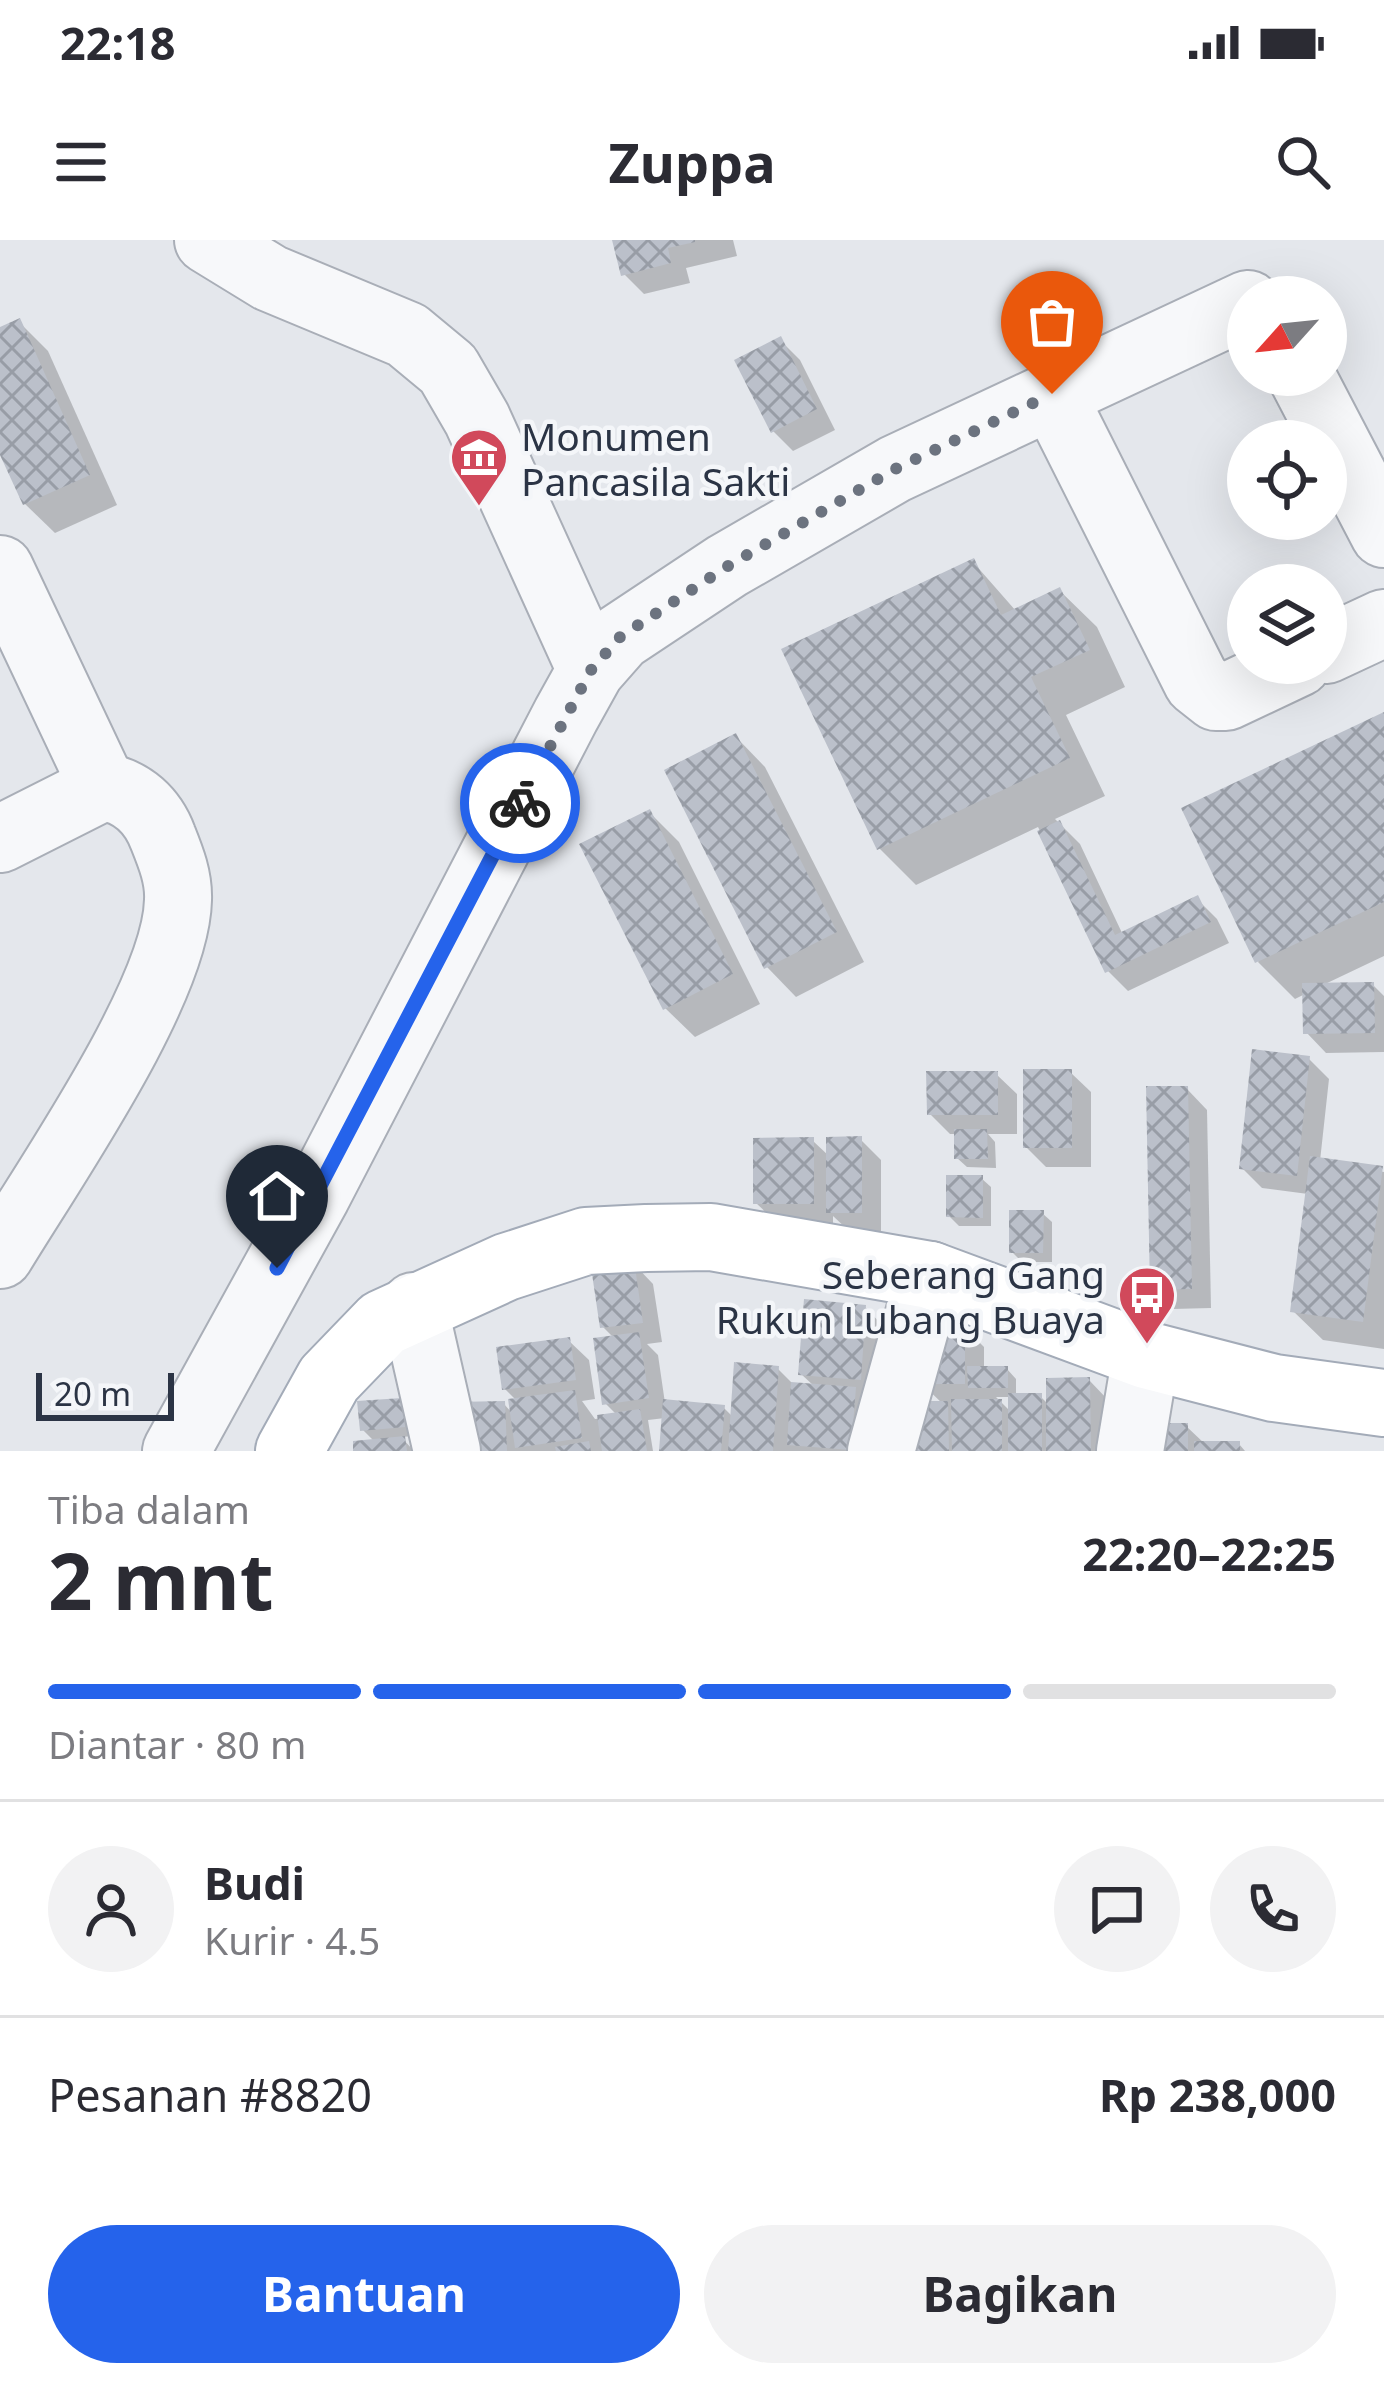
<!DOCTYPE html>
<html lang="id">
<head>
<meta charset="utf-8">
<style>
  :root { --surface:#fff; --page:#f2f2f3; --text:#2b2b33; --muted:#7c7c81; --line:#e1e1e2; --accent:#2563eb }
  body { margin:0; font-family:"Noto Sans",sans-serif; background:var(--page); color:var(--text); height:100vh; display:flex; flex-direction:column; font-size:45px; white-space:nowrap }
  * { box-sizing:border-box; margin:0 }
  p { font-size:39px; color:var(--muted) }
  .icon { flex:none; width:66px; height:66px; fill:none; stroke:currentColor; stroke-width:2; stroke-linecap:round; stroke-linejoin:round }
  .map { position:relative; height:1211px; overflow:hidden }
  .side { display:flex; flex-direction:column; background:var(--surface); flex:1 }
  .side>* { flex:none }
  .needle { width:78px; rotate:243deg }
  .tools { position:absolute; left:1227px; top:36px; display:grid; gap:24px }
  .tools a { display:grid; place-items:center; width:120px; height:120px; border-radius:50%; background:var(--surface); box-shadow:0 12px 48px #0002; font-size:60px }
  .scale { position:absolute; left:36px; bottom:30px; width:138px; box-sizing:border-box; padding-left:12px; border:6px solid #2b3445; border-top:0; font-size:33px; line-height:42px; white-space:nowrap; color:#2b3445; -webkit-text-stroke:9px #f4f6f9; paint-order:stroke }
  .pin { position:absolute; display:grid; place-items:center; width:102px; height:102px; color:#fff; margin:-123px -51px; border-radius:50% 50% 50% 0; rotate:-45deg; box-shadow:0 0 12px #0007 }
  .pin .icon { rotate:45deg }
  .courier { position:absolute; display:grid; place-items:center; width:120px; height:120px; margin:-60px; border:9px solid #2563eb; border-radius:50%; background:#fff; color:#222; box-shadow:0 3px 15px #0007 }
  .summary em { font-style:normal; font-weight:700 }
  .summary div { display:flex; flex-direction:column-reverse }
  .summary { display:flex; align-items:center; justify-content:space-between; height:204px; padding:0 48px }
  h1 { font-size:78px; font-weight:700; line-height:90px }
  .bar { display:grid; grid-template-columns:repeat(4,1fr); gap:18px 12px; align-content:center; height:144px; padding:0 48px }
  .bar i { height:15px; border-radius:9px; background:var(--line) }
  .bar .active { background:var(--accent) }
  .bar p { grid-column:span 4 }
  .line { display:flex; align-items:center; gap:30px; padding:0 48px; border-top:3px solid var(--line) }
  .line div { flex:1 }
  .round { display:grid; place-items:center; flex:none; width:126px; height:126px; border-radius:63px; background:var(--page) }
  .cta { display:flex; gap:24px; margin-top:auto; padding:24px 48px }
  .cta a { flex:1; height:138px; border-radius:72px; background:var(--accent); color:#fff; font-size:48px; font-weight:700; line-height:138px; text-align:center }
  .cta a+a { background:var(--page); color:var(--text) }
  .status { display:flex; justify-content:space-between; align-items:center; height:84px; padding:0 60px; background:var(--surface); direction:ltr }
  .status svg { height:33px; fill:currentColor }
  header { display:flex; justify-content:space-between; align-items:center; height:156px; padding:0 48px; background:var(--surface); font-size:54px; font-weight:700 }
  .map>svg:first-child { display:block }
  .shadow { fill:#0003; fill-rule:evenodd }
  .building { fill:url(#building-cross-hatch) }
  .lines { fill:none; stroke-linecap:round; stroke-linejoin:round }
  .minor-casing { stroke:#a9aeb7; stroke-width:70 }
  .major-casing { stroke:#a3abb8; stroke-width:70 }
  .minor { stroke:#f7f8fa; stroke-width:66 }
  .major { stroke:#fff; stroke-width:66 }
  .done { stroke:#6c737f; stroke-width:12; stroke-dasharray:0 21.6 }
  .route { stroke:#2563eb; stroke-width:15 }
  .labels { text-anchor:middle; dominant-baseline:central; stroke-width:9; stroke-linejoin:round; paint-order:stroke }
  .poi-label { font-size:39px; fill:#2b3445; stroke:#f4f6f9; text-anchor:start }
</style>
</head>
<body>
<div class="status"><b>22:18</b><svg viewBox="0 0 49 12"><path d="M0 12V9h3v3zM5 12V6h3v6zM10 12V3h3v9zM15 12V0h3v12zM26 1h20v11H26zM47 4h2v5h-2z"/></svg></div>
<header><svg class="icon" aria-label="menu" viewBox="0 0 24 24"><path d="M4 6h16M4 12h16M4 18h16"/></svg>Zuppa<svg class="icon" aria-label="search" viewBox="0 0 24 24"><circle cx="10" cy="10" r="6"/><path d="M15 15l6 6"/></svg></header>
<div class="map">
<svg width="1384" height="1211" viewBox="0 0 1384 1211">
  <defs>
    <pattern id="building-cross-hatch" width="8" height="8" patternUnits="userSpaceOnUse" patternTransform="scale(3)"><rect width="8" height="8" fill="#bbc0ca"/><path d="M0 0l8 8M0 8l8-8" fill="none" stroke="#989da6"/></pattern>
  </defs>
  <rect width="100%" height="100%" fill="#e4e7ec"/>
  <!-- shadow -->
  <g class="shadow">
    <polygon points="615,0 733,0 737,16 686,28 690,43 644,54 624,34"/>
    <polygon points="19,82 48,111 117,265 55,293 25,264 0,207 0,90"/>
    <polygon points="780,100 800,120 835,190 793,211 773,191"/>
    <polygon points="973,322 1016,371 1059,350 1097,387 1125,447 1066,475 1105,556 1055,579 1080,604 1123,695 1197,659 1217,679 1229,703 1128,751 1108,731 1038,587 916,645 879,608"/>
    <polygon points="1384,475 1384,716 1323,745 1373,745 1384,756 1384,812 1326,813 1306,792 1305,754 1295,759 1258,722"/>
    <polygon points="736,497 765,527 864,722 796,757 767,727"/>
    <polygon points="650,573 679,602 760,764 695,797 665,768"/>
    <polygon points="1309,819 1329,839 1320,921 1384,932 1384,1109 1323,1100 1293,1071 1308,954 1262,948 1242,928"/>
    <polygon points="1070,832 1091,852 1091,927 1046,927 1026,907"/>
    <polygon points="996,834 1017,854 1017,894 988,894 995,902 996,928 967,927 957,918 957,894 950,894 930,874"/>
    <polygon points="1187,849 1207,870 1211,1068 1173,1069 1153,1049"/>
    <polygon points="860,899 881,920 881,992 849,991 833,976 833,983 777,983 756,963 813,901 829,916"/>
    <polygon points="981,938 991,947 991,986 959,986 949,976"/>
    <polygon points="1042,973 1052,982 1052,1022 1022,1022 1012,1012"/>
    <polygon points="633,1023 653,1044 662,1102 647,1104 658,1115 665,1163 724,1168 733,1177 777,1128 794,1145 814,1146 801,1134 865,1067 885,1088 880,1158 862,1157 874,1170 872,1211 664,1211 665,1178 648,1180 653,1211 459,1211 504,1164 513,1174 517,1161 505,1149 568,1100 589,1120 595,1159 582,1161 595,1179 618,1176 605,1163 614,1098 603,1087"/>
    <path d="M963,1086L984,1107V1129H1007L1016,1139V1156H1040L1049,1165L1089,1140L1109,1161V1211H899L943,1164L921,1143ZM996,1157H1011V1172Z"/>
    <polygon points="400,1161 410,1170 413,1196 401,1197 414,1211 356,1211 375,1202 363,1190"/>
    <polygon points="1186,1186 1205,1204 1239,1204 1245,1211 1138,1211"/>
  </g>
  <!-- building -->
  <g class="building">
    <polygon points="612,0 695,0 695,2 668,8 671,23 621,36"/>
    <polygon points="20,78 90,235 23,265 0,215 0,87"/>
    <polygon points="781,96 817,169 771,193 734,120"/>
    <polygon points="974,318 1001,375 1060,347 1090,410 1031,437 1070,518 877,610 781,409"/>
    <polygon points="1384,472 1384,662 1255,723 1181,568"/>
    <polygon points="736,493 837,692 764,729 664,530"/>
    <polygon points="650,569 733,734 663,770 579,604"/>
    <polygon points="1060,580 1115,695 1198,655 1211,682 1105,733 1037,591"/>
    <polygon points="1374,742 1375,793 1303,794 1302,743"/>
    <polygon points="1252,809 1310,816 1297,936 1239,929"/>
    <rect x="1023" y="829" width="49" height="79"/>
    <polygon points="926,831 998,831 998,875 927,875"/>
    <polygon points="1146,846 1188,846 1192,1049 1150,1050"/>
    <polygon points="954,889 987,889 988,919 954,919"/>
    <polygon points="862,896 862,973 826,973 826,897"/>
    <polygon points="814,897 814,964 753,964 753,898"/>
    <polygon points="1310,916 1383,926 1363,1082 1290,1072"/>
    <polygon points="946,935 983,935 983,978 946,977"/>
    <polygon points="1009,970 1044,970 1043,1013 1009,1013"/>
    <polygon points="634,1020 643,1083 600,1088 591,1027"/>
    <polygon points="804,1059 866,1065 861,1140 798,1135"/>
    <rect x="918" y="1083" width="47" height="61"/>
    <polygon points="639,1092 649,1158 602,1165 593,1098"/>
    <polygon points="570,1097 576,1140 502,1150 496,1107"/>
    <polygon points="734,1122 779,1126 773,1211 728,1211"/>
    <polygon points="967,1126 1008,1126 1008,1148 968,1148"/>
    <polygon points="1090,1137 1091,1211 1046,1211 1046,1138"/>
    <polygon points="791,1142 856,1147 851,1210 787,1205"/>
    <polygon points="575,1150 582,1198 515,1208 508,1159"/>
    <rect x="1008" y="1153" width="34" height="58"/>
    <polygon points="402,1158 405,1187 360,1191 357,1161"/>
    <polygon points="663,1159 725,1165 721,1211 659,1211"/>
    <polygon points="951,1159 1002,1159 1002,1211 952,1211"/>
    <polygon points="505,1161 507,1211 456,1211 454,1162"/>
    <polygon points="896,1161 948,1161 949,1211 896,1211"/>
    <polygon points="640,1169 647,1211 602,1211 597,1175"/>
    <rect x="1135" y="1183" width="53" height="28"/>
    <polygon points="405,1196 407,1211 353,1211 353,1201"/>
    <polygon points="589,1201 591,1211 556,1211 555,1207"/>
    <rect x="1194" y="1201" width="46" height="10"/>
  </g>
  <g class="lines">
    <!-- minor casing -->
    <g class="minor-casing">
      <g id="minor">
        <polyline points="208,0 270,38 407,95 448,129 477,179 591,430"/>
        <polyline points="1301,135 1384,294"/>
        <polyline points="1052,154 1197,442 1216,457 1226,457 1298,423"/>
        <polyline points="0,329 103,547"/>
        <polyline points="1326,410 1384,383"/>
        <path d="M0,599L103,547C132,551 153,571 163,598C171,618 179,638 178,660C176,752 50,932 0,1015"/>
        <polyline points="414,1066 447,1211"/>
        <polyline points="176,1211 317,955 566,475 591,430 620,397 727,326 895,229 1248,64"/>
        <polyline points="881,1211 930,1035"/>
        <polyline points="1130,1211 1146,1115"/>
      </g>
    </g>
    <!-- major casing -->
    <g class="major-casing">
      <polyline id="major" points="289,1211 329,1139 383,1083 506,1027 586,1001 646,998 711,997 930,1035 1146,1115 1274,1148 1384,1163"/>
    </g>
    <!-- minor -->
    <use href="#minor" class="minor"/>
    <!-- major -->
    <use href="#major" class="major"/>
  </g>
  <g class="lines">
    <!-- done -->
    <polyline class="done" points="520,563 591,430 620,397 728,326 895,229 1052,154"/>
    <!-- route -->
    <polyline class="route" points="277,1028 520,563"/>
  </g>
  <!-- icons -->
  <defs>
    <g id="museum-pin" transform="scale(3)"><path d="M0 17L-7.5 6A9.5 9.5 0 1 1 7.5 6Z" fill="#d1495b" stroke="#f4f6f9"/><path d="M0-6L6-3V-2H-6V-3ZM-5-1h2V3h-2ZM-1-1h2V3h-2ZM3-1h2V3H3ZM-6 4H6V6H-6Z" fill="#fff"/></g>
    <g id="bus-pin" transform="scale(3)"><path d="M0 17L-7.5 6A9.5 9.5 0 1 1 7.5 6Z" fill="#d1495b" stroke="#f4f6f9"/><path d="M-5-6H5V4H4V6H2V4H-2V6H-4V4H-5ZM-3.5-4V0h7V-4ZM-3.5 1.2v1.5H-2V1.2ZM2 1.2v1.5H3.5V1.2Z" fill="#fff"/></g>
  </defs>
  <g fill-rule="evenodd">
    <use href="#museum-pin" x="479" y="217"/>
    <use href="#bus-pin" x="1147" y="1055"/>
  </g>
  <g class="labels">
    <!-- poi labels -->
    <g class="poi-label">
      <text x="521" y="195">Monumen<tspan x="521" dy="45">Pancasila Sakti</tspan></text>
      <text x="1105" y="1033" text-anchor="end">Seberang Gang<tspan x="1105" dy="45">Rukun Lubang Buaya</tspan></text>
    </g>
  </g>
</svg>
<div class="tools">
<a><svg class="needle" viewBox="-14 -14 28 28"><path d="M0-13l5 13h-10z" fill="#e53935"/><path d="M0 13l5-13h-10z" fill="#7c7c81"/></svg></a>
<a><svg class="icon" aria-label="locate" viewBox="0 0 24 24"><circle cx="12" cy="12" r="6"/><path d="M12 2v4M12 18v4M2 12h4M18 12h4"/></svg></a>
<a><svg class="icon" aria-label="layers" viewBox="0 0 24 24"><path d="M12 4l9 5-9 5-9-5zM3 14l9 5 9-5"/></svg></a>
</div>
<div class="scale">20 m</div>
<div class="pin" style="left:1052px;top:154px;background:#ea580c"><svg class="icon" aria-label="bag" viewBox="0 0 24 24"><path d="M5 8h14l-1 12H6zM9 8a3 3 0 0 1 6 0"/></svg></div>
<div class="pin" style="left:277px;top:1028px;background:#1f2937"><svg class="icon" aria-label="home" viewBox="0 0 24 24"><path d="M3 11l9-7 9 7M6 9v11h12V9"/></svg></div>
<div class="courier" style="left:520px;top:563px"><svg class="icon" aria-label="bike" viewBox="0 0 24 24"><circle cx="6" cy="16" r="4"/><circle cx="18" cy="16" r="4"/><path d="M6 16l4-8h5l3 8M10 8l3 8H6M13 5h3"/></svg></div>
</div>
<section class="side">
<div class="summary"><div><h1>2 mnt</h1><p>Tiba dalam</p></div><em>22:20–22:25</em></div>
<div class="bar"><i class="active"></i><i class="active"></i><i class="active"></i><i></i><p>Diantar · 80 m</p></div>
<div class="line" style="height:216px"><a class="round"><svg class="icon" aria-label="person" viewBox="0 0 24 24"><circle cx="12" cy="8" r="4"/><path d="M4 21q1-7 8-7t8 7"/></svg></a><div><b>Budi</b><p>Kurir · 4.5</p></div><a class="round"><svg class="icon" aria-label="chat" viewBox="0 0 24 24"><path d="M4 5h16v11H9l-5 4z"/></svg></a><a class="round"><svg class="icon" aria-label="phone" viewBox="0 0 24 24"><path d="M5 4h4l2 5-3 2q2 4 5 5l2-3 5 2v4C11 20 4 13 5 4z"/></svg></a></div>
<div class="line" style="height:156px"><div>Pesanan #8820</div><b>Rp 238,000</b></div>
<div class="cta"><a>Bantuan</a><a>Bagikan</a></div>
</section>
</body>
</html>
